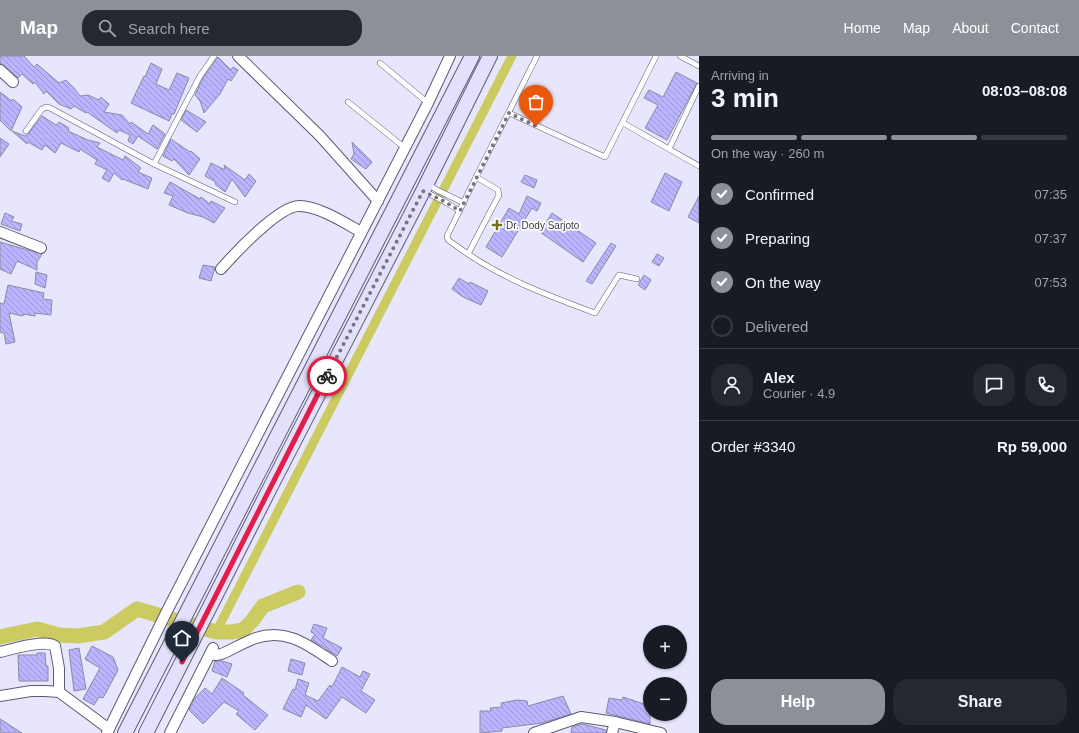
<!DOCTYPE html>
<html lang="en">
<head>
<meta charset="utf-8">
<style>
  :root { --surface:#171b24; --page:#242831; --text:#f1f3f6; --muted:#9ea1a6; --line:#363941; --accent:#8c9099 }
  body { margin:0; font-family:Helvetica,sans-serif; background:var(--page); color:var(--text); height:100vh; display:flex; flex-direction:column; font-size:15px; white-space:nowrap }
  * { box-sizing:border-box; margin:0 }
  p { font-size:13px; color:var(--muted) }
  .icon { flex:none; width:22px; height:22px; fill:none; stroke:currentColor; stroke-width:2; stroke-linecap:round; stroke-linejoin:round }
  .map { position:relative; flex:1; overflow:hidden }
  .side { display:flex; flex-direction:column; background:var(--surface); width:380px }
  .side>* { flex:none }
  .controls { position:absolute; left:643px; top:569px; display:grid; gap:8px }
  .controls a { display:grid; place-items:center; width:44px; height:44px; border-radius:50%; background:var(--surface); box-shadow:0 1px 3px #0004; font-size:20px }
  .pin { position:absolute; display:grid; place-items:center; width:34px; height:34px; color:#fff; margin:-41px -17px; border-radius:50% 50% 50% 0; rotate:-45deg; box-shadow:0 0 4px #0007 }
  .pin .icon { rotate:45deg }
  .courier { position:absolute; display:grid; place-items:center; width:40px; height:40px; margin:-20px; border:3px solid #e11d48; border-radius:50%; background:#fff; color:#222; box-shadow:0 1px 5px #0007 }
  .summary em { font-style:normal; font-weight:800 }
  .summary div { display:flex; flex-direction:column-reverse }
  .summary { display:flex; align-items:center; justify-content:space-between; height:68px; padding:0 12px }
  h1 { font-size:26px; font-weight:800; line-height:30px }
  .bar { display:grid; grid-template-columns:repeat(4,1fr); gap:6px 4px; align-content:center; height:48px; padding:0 12px }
  .bar i { height:5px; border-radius:3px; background:var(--line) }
  .bar .active { background:var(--accent) }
  .bar p { grid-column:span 4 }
  .line { display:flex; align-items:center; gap:10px; padding:0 12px; border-top:1px solid var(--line) }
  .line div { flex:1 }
  .round { display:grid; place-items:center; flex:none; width:42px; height:42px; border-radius:16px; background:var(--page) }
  ol { padding:0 12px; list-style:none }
  li { display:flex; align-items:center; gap:12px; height:44px }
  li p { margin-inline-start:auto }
  li .icon { padding:4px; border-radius:50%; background:var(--accent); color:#fff; stroke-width:4 }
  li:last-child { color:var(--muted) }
  li i { width:22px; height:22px; border:2px solid var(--line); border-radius:50% }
  .primary-button { display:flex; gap:8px; margin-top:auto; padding:8px 12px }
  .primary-button a { flex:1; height:46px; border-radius:16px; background:var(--accent); color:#fff; font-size:16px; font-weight:800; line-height:46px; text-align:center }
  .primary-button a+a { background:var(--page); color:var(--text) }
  header { display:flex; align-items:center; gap:24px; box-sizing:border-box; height:56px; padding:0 20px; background:var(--accent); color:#fff }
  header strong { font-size:19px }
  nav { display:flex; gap:22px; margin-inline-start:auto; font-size:14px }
  .search { width:280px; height:36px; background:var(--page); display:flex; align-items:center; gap:10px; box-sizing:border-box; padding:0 14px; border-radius:16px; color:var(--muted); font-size:15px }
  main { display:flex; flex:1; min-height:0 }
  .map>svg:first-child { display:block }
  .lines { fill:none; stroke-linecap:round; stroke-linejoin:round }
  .canal { stroke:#cccb61; stroke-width:9 }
  .river { stroke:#cccb61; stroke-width:15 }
  .building { fill:url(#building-back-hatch); stroke:#8b8aa3 }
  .lane-casing { stroke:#5d5b73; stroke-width:6 }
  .street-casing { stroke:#5d5b73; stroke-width:12 }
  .secondary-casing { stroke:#5d5b73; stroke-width:16 }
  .lane { stroke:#fff; stroke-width:5 }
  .street { stroke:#fff; stroke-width:10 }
  .secondary { stroke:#e2e0fa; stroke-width:14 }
  .done { stroke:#757584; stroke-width:4; stroke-dasharray:0 7.2 }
  .route { stroke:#e11d48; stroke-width:5 }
  .poi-dot { fill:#747216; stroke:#fff; stroke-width:1.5 }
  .labels { text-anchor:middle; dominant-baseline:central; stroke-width:3.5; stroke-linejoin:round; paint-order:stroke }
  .poi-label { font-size:10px; fill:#383843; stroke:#fff; text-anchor:start }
</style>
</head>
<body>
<header>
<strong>Map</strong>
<div class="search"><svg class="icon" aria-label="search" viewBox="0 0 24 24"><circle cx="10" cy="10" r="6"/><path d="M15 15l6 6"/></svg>Search here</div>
<nav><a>Home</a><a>Map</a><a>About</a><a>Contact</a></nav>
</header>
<main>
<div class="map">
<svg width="699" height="677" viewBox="0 0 699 677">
  <defs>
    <pattern id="building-back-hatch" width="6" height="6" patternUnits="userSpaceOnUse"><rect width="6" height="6" fill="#bab5fe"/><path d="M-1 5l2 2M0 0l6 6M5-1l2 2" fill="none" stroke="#9894cf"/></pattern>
  </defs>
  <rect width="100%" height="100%" fill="#e7e6fc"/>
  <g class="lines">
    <!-- canal -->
    <polyline class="canal" points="216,576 512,0"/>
    <!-- river -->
    <polyline class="river" points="0,581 37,573 59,579 78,580 104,576 137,553 216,576 231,576 243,574 252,565 263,550 298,536"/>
  </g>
  <!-- building -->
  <g class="building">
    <polygon points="0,0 24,0 34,11 37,8 59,27 66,24 74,32 80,40 88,39 99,44 101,41 109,48 104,56 122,59 130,68 131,66 148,78 153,69 165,78 157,93 138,80 133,88 128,85 130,79 119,74 117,77 87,56 86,57 74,50 71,53 59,48 46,35 44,38 35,26 33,28 22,18 18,22 4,9 0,8"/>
    <polygon points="218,1 231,14 233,11 238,14 231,25 228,23 220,38 204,57 200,45 195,39 203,22"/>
    <polygon points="151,7 162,13 156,28 169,34 177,17 189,22 174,58 172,58 169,65 131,47 144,20 145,21"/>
    <polygon points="676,16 697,27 667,84 645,72 658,49 644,42 649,34 663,41"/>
    <polygon points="0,36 12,45 13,43 22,51 11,75 0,64"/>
    <polygon points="186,54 206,66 197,76 181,64"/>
    <polygon points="42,60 56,69 59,66 69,72 68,75 88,84 100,87 97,91 123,104 125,100 141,112 138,116 152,122 148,133 123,123 122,124 114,117 109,126 102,122 107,114 95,108 97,104 80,93 79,96 61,87 55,97 45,89 42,94 28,86 27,88 12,75 25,80 28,78"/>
    <polygon points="0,82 9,88 0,101"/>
    <polygon points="171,83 190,96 191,95 200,103 189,119 174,103 172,105 163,100"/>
    <polygon points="352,86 372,106 366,113 351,103 354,98"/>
    <polygon points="211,107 223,113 225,113 224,109 245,124 249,118 256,125 245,141 232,123 225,136 215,128 216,126 205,120"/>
    <polygon points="665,117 682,126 669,155 651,146"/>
    <polygon points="525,119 537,124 534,132 521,126"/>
    <polygon points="170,126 200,143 201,141 210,148 211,145 225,152 214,167 203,161 188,157 169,149 173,140 164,137"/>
    <polygon points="527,140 541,147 537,155 532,152 502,201 486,191 509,152 519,158"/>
    <polygon points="699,140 699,167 688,161"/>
    <polygon points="5,157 14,161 11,165 22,168 20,175 1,168"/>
    <polygon points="552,157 596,187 583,206 540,176"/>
    <polygon points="0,186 42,198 37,206 37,214 17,205 11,218 0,213"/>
    <polygon points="611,187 616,190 592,228 586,225"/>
    <polygon points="657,198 664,202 659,210 652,206"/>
    <polygon points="203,209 215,211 211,225 199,222"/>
    <polygon points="36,216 47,219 45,232 35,228"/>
    <polygon points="644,219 651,224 645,234 638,229"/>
    <polygon points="459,222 469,228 470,226 488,235 481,249 463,241 452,233"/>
    <polygon points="8,229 44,237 43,243 52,244 51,259 35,257 35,260 23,258 23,260 9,257 15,286 6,288 4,277 0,276 0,247 4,248"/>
    <polygon points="314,568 327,572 323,582 342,592 337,600 326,593 326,592 311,584 315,578 311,576"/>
    <polygon points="92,590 113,601 118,614 103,642 99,641 94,649 83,643 100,612 85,603"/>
    <polygon points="79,592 86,633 74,635 69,594"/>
    <polygon points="37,597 45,597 46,610 48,610 48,625 19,625 18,599 37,599"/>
    <polygon points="291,603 305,607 302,619 288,615"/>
    <polygon points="215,605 222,605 232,608 227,621 212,615"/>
    <polygon points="342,611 360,621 363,615 370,618 361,635 375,644 366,657 342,641 326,663 306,649 301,661 283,653 293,633 295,634 298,623 309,627 305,639 318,645 330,629 332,631"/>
    <polygon points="222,622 244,637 243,639 268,659 255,674 236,658 239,655 224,646 203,668 189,654 195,642 205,632 212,638"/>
    <polygon points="563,640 571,658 542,667 502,672 502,675 480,677 480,655 491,655 490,652 502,651 501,647 517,644 527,645 528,650"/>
    <polygon points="623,641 650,650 650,668 606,657 609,642 622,644"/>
    <polygon points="0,663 22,677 0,677"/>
    <polygon points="582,668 606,674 606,677 571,677 572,671"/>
  </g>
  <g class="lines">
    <!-- lane casing -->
    <g class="lane-casing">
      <g id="lane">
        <polyline points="214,0 200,20 154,108 235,146"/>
        <polyline points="680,0 699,10"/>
        <polyline points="380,7 428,47"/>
        <polyline points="348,46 405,92"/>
        <polyline points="509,57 605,101 656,0"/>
        <polyline points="623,67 699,110"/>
        <polyline points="26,75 42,53 46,51 50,52 154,108"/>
        <polyline points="669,93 699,30"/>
        <polygon points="476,121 498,134 499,139 468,198 448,184 447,180"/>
        <polyline points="476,121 537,0"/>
        <polyline points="428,128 437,134 464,147"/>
        <polyline points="424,135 447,147 460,155"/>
        <path d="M468,198C508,225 550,240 595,257L619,219L637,223"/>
      </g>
    </g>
    <!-- street casing -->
    <g class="street-casing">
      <g id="street">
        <polyline points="238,0 320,80 378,145"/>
        <polyline points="0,14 13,26"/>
        <polyline points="0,176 41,192"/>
        <path d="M221,213C235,197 279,150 299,150C319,150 345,167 361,176"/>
        <path d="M0,596C13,593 44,583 55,590L59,612V636"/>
        <path d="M210,598C219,601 226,596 234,592C240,589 246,586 253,583C285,571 307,588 332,605"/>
        <polyline points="0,640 31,635 45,635 59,636 109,673"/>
        <polyline points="107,677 167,555 428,47 450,0"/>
        <polyline points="170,677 213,592"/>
        <polyline points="534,677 581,661 615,666"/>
        <polyline points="612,677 615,666 661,677"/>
      </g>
    </g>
    <!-- secondary casing -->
    <g class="secondary-casing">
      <g id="secondary">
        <polyline points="125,677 472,0"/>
        <polyline points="146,677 272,428 423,135 490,0"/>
      </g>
    </g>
    <!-- lane -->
    <use href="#lane" class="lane"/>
    <!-- street -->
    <use href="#street" class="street"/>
    <!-- secondary -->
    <use href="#secondary" class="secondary"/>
  </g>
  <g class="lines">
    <!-- done -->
    <polyline class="done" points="327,320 423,135 447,147 460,155 509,57 536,70"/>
    <!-- route -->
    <polyline class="route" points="182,606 327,320"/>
  </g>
  <!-- markers -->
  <path class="poi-dot" d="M495 163h4v4h4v4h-4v4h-4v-4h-4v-4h4z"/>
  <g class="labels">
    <!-- poi labels -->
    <g class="poi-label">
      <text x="506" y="169">Dr. Dody Sarjoto</text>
    </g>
  </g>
</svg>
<div class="controls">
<a>+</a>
<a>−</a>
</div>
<div class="pin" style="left:536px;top:70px;background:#ea580c"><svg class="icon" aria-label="bag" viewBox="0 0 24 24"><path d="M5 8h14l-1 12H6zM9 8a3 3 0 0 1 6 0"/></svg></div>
<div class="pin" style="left:182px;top:606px;background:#1f2937"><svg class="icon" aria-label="home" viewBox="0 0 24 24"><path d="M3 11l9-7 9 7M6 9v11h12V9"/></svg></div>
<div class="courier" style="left:327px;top:320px"><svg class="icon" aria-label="bike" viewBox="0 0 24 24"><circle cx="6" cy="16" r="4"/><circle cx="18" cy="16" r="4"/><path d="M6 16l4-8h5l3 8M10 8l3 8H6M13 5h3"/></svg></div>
</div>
<section class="side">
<div class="summary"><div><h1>3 min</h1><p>Arriving in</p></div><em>08:03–08:08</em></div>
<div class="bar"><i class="active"></i><i class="active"></i><i class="active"></i><i></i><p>On the way · 260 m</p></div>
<ol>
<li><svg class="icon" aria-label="check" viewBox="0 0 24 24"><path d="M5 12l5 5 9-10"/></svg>Confirmed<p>07:35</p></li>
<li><svg class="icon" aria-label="check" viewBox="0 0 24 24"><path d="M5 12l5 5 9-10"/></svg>Preparing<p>07:37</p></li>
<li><svg class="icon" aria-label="check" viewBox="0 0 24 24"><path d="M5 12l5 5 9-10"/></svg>On the way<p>07:53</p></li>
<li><i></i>Delivered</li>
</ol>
<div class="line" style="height:72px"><a class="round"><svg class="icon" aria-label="person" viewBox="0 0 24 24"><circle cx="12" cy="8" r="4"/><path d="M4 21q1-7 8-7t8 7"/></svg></a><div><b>Alex</b><p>Courier · 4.9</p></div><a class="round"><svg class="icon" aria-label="chat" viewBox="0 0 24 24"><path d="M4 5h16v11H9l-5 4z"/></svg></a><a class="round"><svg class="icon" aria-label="phone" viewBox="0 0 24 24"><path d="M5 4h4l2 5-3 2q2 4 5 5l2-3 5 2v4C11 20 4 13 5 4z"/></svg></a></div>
<div class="line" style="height:52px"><div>Order #3340</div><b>Rp 59,000</b></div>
<div class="primary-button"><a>Help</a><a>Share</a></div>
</section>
</main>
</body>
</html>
